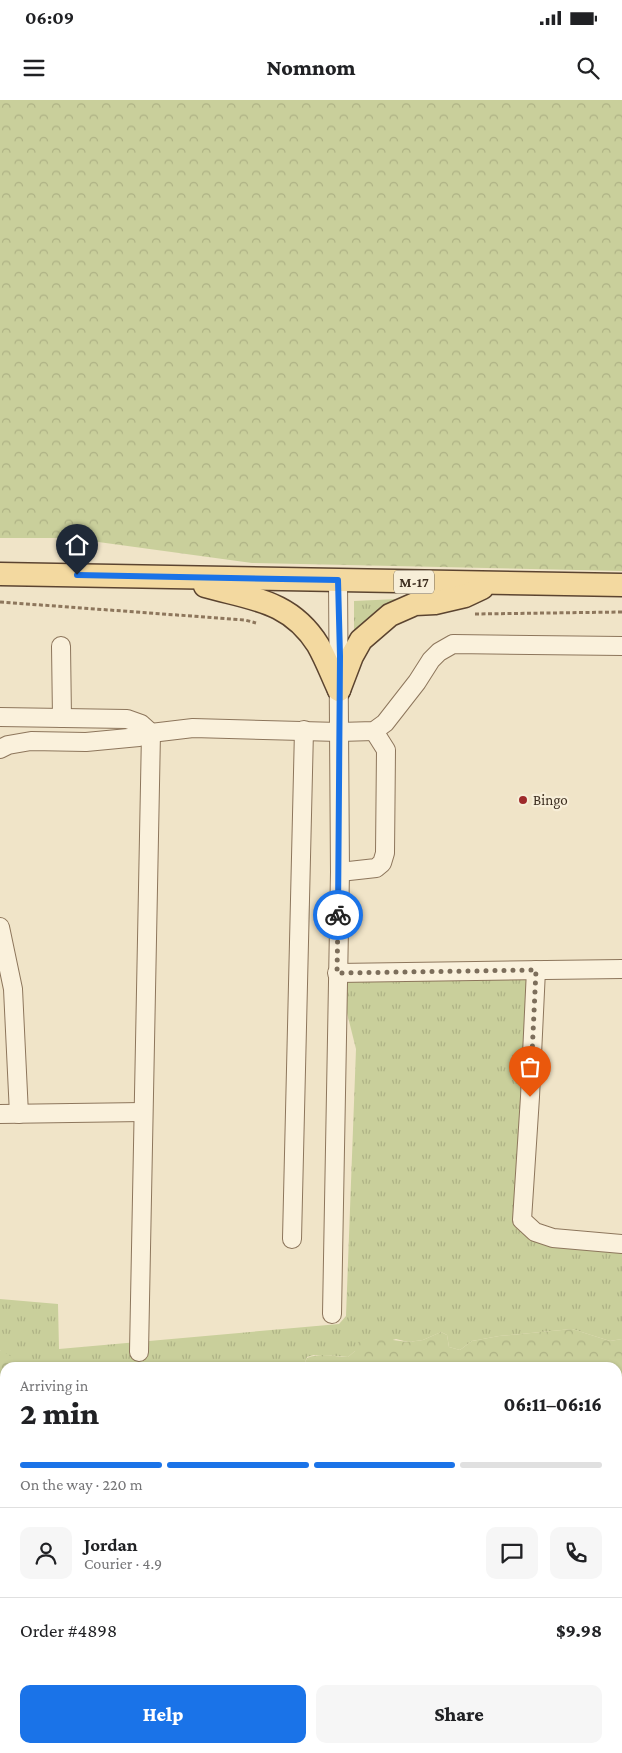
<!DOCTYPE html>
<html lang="en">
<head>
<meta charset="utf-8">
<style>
  :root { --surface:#fff; --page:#f6f6f6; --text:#202124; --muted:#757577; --line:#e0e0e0; --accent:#1a73e8 }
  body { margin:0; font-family:"Crimson Pro",serif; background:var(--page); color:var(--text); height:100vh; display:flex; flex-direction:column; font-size:19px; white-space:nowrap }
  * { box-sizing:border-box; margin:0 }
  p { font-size:16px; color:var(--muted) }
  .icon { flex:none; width:28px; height:28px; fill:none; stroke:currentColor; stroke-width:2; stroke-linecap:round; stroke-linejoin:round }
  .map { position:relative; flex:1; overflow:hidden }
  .drawer { position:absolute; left:0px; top:1262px; width:622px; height:391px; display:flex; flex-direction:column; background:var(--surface); border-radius:15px 15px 0 0; box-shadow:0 1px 4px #0004 }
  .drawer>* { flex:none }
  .pin { position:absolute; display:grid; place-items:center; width:42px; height:42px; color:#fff; margin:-51px -21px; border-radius:50% 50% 50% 0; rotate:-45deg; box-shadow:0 0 5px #0007 }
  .pin .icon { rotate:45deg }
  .courier { position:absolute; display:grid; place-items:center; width:50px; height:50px; margin:-25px; border:4px solid #1a73e8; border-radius:50%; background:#fff; color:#222; box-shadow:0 1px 6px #0007 }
  .overview em { font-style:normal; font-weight:800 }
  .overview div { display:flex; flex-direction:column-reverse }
  .overview { display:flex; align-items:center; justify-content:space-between; height:85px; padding:0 20px }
  h1 { font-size:32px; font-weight:800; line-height:38px }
  .bar { display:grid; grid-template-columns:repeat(4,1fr); gap:8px 5px; align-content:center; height:60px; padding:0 20px }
  .bar i { height:6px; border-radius:4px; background:var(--line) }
  .bar .selected { background:var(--accent) }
  .bar p { grid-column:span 4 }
  .line { display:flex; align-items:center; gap:12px; padding:0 20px; border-top:1px solid var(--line) }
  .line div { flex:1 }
  .round { display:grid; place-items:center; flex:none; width:52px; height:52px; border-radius:10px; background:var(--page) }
  .primary-button { display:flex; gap:10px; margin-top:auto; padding:10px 20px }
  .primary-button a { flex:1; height:58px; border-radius:10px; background:var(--accent); color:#fff; font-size:20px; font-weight:800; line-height:58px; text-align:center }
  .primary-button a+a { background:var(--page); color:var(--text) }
  .status { display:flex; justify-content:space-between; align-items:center; height:35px; padding:0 25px; background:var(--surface); direction:ltr }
  .status svg { height:14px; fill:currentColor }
  header { display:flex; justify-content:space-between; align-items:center; height:65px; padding:0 20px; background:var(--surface); font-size:22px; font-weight:800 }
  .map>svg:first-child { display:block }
  .grass { fill:url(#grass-tufts) }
  .forest { fill:url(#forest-crowns) }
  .water { fill:url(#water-rules); stroke:#6f938a }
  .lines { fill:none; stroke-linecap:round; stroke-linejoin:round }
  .minor-casing { stroke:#8d765c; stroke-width:20 }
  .major-casing { stroke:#5b4430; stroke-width:25 }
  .path { stroke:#8d765c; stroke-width:3; stroke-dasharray:4 2.5; stroke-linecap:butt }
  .minor { stroke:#faf1dc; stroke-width:18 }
  .major { stroke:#f3d9a0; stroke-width:22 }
  .done { stroke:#7c6e5b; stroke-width:5; stroke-dasharray:0 9 }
  .route { stroke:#1a73e8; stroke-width:6 }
  .poi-dot { fill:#9e2a2b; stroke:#f7eed8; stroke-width:2 }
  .labels { text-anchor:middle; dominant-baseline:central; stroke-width:4.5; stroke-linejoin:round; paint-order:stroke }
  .shield { fill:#f7eed8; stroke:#756857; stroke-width:1 }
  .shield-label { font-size:14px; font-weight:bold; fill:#3d2e20 }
  .poi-label { font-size:15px; fill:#3d2e20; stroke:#f7eed8; text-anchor:start }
</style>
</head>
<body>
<div class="status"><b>06:09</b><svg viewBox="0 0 49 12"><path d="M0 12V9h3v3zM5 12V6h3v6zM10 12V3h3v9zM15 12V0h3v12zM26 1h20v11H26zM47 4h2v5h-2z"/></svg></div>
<header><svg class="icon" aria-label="menu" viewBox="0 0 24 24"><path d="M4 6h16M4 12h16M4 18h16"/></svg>Nomnom<svg class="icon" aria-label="search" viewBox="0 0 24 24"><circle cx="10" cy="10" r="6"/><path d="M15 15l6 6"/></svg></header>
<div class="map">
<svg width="622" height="1653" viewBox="0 0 622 1653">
  <defs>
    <pattern id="grass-tufts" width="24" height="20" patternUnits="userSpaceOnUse" patternTransform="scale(1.25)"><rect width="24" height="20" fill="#c9cf9b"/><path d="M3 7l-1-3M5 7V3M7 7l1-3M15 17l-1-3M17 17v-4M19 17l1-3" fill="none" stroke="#aeb285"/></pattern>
    <pattern id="forest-crowns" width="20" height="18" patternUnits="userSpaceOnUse" patternTransform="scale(1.25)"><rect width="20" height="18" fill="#c9cf9b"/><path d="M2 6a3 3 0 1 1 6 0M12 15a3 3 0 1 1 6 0" fill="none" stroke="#aeb285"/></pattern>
    <pattern id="water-rules" width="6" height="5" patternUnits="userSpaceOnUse" patternTransform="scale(1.25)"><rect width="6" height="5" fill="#a9c4bc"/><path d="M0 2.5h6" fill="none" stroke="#8ba098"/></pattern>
  </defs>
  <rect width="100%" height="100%" fill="#f0e4c8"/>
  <!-- grass -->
  <g class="grass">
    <polygon points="397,499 375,512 354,535 354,501"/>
    <polygon points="536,870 527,1126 622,1144 622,1239 610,1241 572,1229 499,1236 472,1241 460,1250 449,1247 447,1235 441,1232 423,1240 408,1242 396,1239 355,1251 348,1257 325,1255 314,1255 307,1257 303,1268 17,1267 0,1250 0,1199 58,1204 59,1249 339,1224 346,1216 356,949 337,873"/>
  </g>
  <!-- forest -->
  <g class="forest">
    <polygon points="0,0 622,0 622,471 252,463 69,438 0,438"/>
    <path d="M572,1229L610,1241L622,1239V1292L618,1291V1268L303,1267L307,1258C321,1252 334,1257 348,1257L355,1251L358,1242L378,1238L408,1242L423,1240L441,1232L447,1235L449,1247L460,1250L472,1241L499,1236Z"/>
    <polygon points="0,1250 17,1260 17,1267 5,1268 5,1347 0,1346"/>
    <polygon points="5,1468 5,1552 0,1552 0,1470"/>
  </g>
  <!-- water -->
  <g class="water">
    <polygon points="618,1291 622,1292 622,1445 618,1445"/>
    <polygon points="0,1346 5,1347 5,1468 0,1470"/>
  </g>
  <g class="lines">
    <!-- minor casing -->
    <g class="minor-casing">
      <g id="minor">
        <polyline points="61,546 62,618"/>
        <polyline points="0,617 127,619 141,624 151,633 139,1252"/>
        <polyline points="0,649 8,645 31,641 86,642 139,637 151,633 193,628 339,632 374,631 385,623 417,582 431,560 439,552 453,544 622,546"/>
        <polyline points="340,772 376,768 382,763 385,753 386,650 374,631"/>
        <polyline points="0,827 13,889 19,1014"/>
        <polyline points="536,870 530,997 522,1120 535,1132 553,1138 622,1144"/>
        <polyline points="337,873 622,869"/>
        <polyline points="0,1014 143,1012"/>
        <polyline points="292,1139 304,630"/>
        <polyline points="332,1214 340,772 338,481"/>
        <polyline points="618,1518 622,1519"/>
        <polyline points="0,1552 5,1552"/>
        <polyline points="265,1649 266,1653"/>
      </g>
    </g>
    <!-- major casing -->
    <g class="major-casing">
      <g id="major">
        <polyline points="0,474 622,485"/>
        <path d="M205,486C251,499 290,500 318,545C326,559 332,575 339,590"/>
        <polyline points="339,590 352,556 361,540 390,515 415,504 435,503 465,496 482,488"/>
      </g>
    </g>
    <!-- path -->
    <g class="path">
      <polyline points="0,502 245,520 256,523"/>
      <polyline points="475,514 622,512"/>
    </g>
    <!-- minor -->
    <use href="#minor" class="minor"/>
    <!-- major -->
    <use href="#major" class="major"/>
  </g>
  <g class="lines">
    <!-- done -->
    <polyline class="done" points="338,815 337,873 536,870 530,997"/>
    <!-- route -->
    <polyline class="route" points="77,475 338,480 340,556 338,815"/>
  </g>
  <!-- markers -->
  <circle class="poi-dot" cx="523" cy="700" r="5"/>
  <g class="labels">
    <!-- shield labels -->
    <rect class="shield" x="394" y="470.5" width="40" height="23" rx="4"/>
    <g class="shield-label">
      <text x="414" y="482">M-17</text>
    </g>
    <!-- poi labels -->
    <g class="poi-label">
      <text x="533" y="700">Bingo</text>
    </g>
  </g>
</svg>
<div class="pin" style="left:530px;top:997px;background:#ea580c"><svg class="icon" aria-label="bag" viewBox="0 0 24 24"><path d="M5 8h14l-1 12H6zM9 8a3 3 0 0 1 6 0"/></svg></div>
<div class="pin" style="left:77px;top:475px;background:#1f2937"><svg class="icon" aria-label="home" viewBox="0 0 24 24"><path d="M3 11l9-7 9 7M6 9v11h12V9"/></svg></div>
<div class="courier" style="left:338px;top:815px"><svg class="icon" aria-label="bike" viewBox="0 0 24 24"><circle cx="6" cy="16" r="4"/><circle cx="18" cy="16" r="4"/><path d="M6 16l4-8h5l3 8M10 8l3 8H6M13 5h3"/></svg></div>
<section class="drawer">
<div class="overview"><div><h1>2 min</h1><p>Arriving in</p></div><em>06:11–06:16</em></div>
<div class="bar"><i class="selected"></i><i class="selected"></i><i class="selected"></i><i></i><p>On the way · 220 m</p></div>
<div class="line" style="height:90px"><a class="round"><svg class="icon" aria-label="person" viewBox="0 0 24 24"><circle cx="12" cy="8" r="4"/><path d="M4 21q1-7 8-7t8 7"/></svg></a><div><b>Jordan</b><p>Courier · 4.9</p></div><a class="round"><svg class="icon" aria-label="chat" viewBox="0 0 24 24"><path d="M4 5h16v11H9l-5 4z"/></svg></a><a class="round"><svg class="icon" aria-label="phone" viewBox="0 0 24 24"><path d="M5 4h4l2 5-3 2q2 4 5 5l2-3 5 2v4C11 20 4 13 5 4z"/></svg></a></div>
<div class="line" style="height:65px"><div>Order #4898</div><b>$9.98</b></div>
<div class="primary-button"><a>Help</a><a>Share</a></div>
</section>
</div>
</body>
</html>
